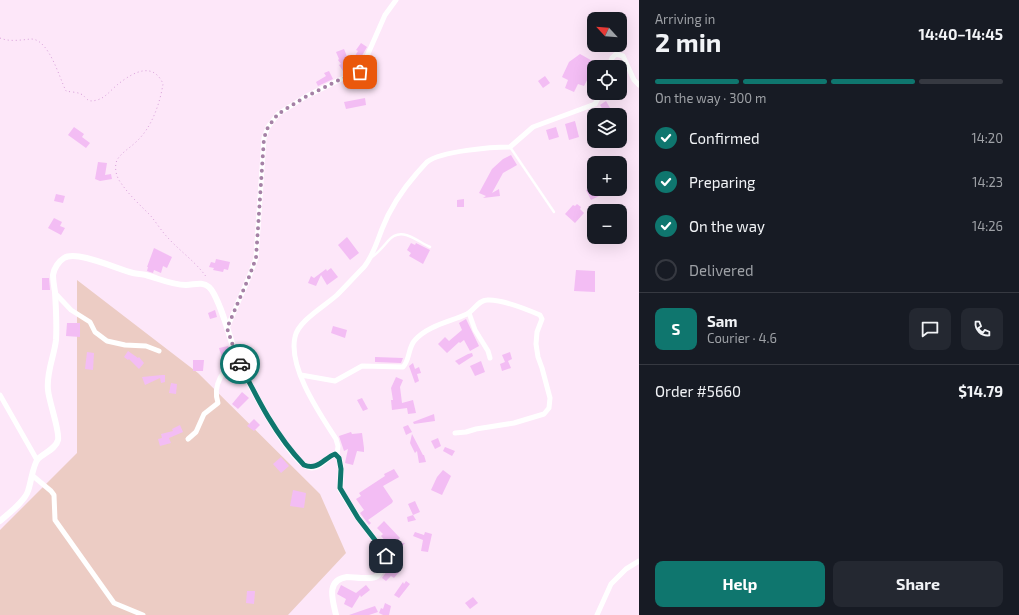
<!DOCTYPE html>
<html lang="en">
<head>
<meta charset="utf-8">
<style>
  :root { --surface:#171b24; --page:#242831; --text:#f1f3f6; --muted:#9ea1a6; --line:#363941; --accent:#0f766e }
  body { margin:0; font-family:"Exo 2",sans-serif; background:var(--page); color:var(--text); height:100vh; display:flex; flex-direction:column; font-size:15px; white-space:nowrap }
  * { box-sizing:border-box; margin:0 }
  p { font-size:13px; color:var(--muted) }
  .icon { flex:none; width:22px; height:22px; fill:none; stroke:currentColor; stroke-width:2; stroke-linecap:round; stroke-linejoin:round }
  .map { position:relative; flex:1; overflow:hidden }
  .panel { display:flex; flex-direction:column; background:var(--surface); width:380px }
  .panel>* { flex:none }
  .needle { width:26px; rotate:296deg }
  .fabs { position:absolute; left:587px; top:12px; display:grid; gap:8px }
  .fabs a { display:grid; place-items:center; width:40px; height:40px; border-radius:8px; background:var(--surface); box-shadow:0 4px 16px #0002; font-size:20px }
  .pin { position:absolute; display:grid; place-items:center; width:34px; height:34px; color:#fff; margin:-17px; border-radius:8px; box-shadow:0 2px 6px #0006 }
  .courier { position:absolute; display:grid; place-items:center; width:40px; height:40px; margin:-20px; border:3px solid #0f766e; border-radius:50%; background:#fff; color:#222; box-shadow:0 1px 5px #0007 }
  .summary em { font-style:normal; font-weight:700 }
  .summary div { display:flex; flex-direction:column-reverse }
  .summary { display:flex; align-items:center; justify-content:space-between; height:68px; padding:0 16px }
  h1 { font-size:26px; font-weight:700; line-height:30px }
  .bar { display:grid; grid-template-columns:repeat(4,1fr); gap:6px 4px; align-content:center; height:48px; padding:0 16px }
  .bar i { height:5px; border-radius:3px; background:var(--line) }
  .bar .active { background:var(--accent) }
  .bar p { grid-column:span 4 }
  .line { display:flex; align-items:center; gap:10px; padding:0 16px; border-top:1px solid var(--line) }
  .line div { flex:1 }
  .round { display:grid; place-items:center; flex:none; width:42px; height:42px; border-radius:8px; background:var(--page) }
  ol { padding:0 16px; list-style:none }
  li { display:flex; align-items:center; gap:12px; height:44px }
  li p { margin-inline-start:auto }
  li .icon { padding:4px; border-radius:50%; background:var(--accent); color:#fff; stroke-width:4 }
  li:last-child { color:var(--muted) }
  li i { width:22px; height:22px; border:2px solid var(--line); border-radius:50% }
  .primary-button { display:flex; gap:8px; margin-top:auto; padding:8px 16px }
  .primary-button a { flex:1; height:46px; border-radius:8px; background:var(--accent); color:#fff; font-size:16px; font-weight:700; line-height:46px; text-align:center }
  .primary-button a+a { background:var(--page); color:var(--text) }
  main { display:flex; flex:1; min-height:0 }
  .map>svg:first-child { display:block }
  .green { fill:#ecccc4 }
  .building { fill:#f3bdf4 }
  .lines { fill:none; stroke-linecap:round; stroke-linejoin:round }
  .path { stroke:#d8a0da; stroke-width:1; stroke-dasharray:1 3; stroke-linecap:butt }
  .service { stroke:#fff; stroke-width:2.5 }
  .minor { stroke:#fff; stroke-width:5 }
  .tertiary { stroke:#fff; stroke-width:6 }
  .done { stroke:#a581a6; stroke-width:4; stroke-dasharray:0 7.2 }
  .route { stroke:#0f766e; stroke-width:5 }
</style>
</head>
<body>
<main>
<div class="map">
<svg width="639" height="615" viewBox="0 0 639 615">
  <rect width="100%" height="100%" fill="#fde7f9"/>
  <!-- green -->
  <polygon class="green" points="77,280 198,373 320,494 346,553 288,615 0,615 0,530 77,453"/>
  <!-- building -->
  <g class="building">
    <polygon points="361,43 367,47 360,59 361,60 357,69 355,70 350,66 343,71 339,65 341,64 338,60 339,59 336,52 344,49 350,64 358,51 356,50"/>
    <polygon points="580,54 596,63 584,86 578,84 574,92 565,88 568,80 562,77 569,62"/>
    <polygon points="329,71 333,79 318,86 316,82 326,76 324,73"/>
    <polygon points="545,76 550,83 543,88 538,81"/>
    <polygon points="365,98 366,105 346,109 344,102"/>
    <polygon points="606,101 614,115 606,115 600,105"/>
    <polygon points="575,121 579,137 569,140 565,124"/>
    <polygon points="74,127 84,134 82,137 90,143 86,148 68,135"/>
    <polygon points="556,127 559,137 549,140 546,130"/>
    <polygon points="511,155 517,165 503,173 492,193 499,189 500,196 483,198 486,196 479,193 492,169 503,159"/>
    <polygon points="98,162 107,163 105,175 111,174 112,179 100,181 95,179"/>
    <polygon points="594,185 594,189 613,189 591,200 586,190"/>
    <polygon points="56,194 65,196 63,203 54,201"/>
    <polygon points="464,199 464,207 457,207 457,200"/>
    <polygon points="577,204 581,207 580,209 584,213 575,223 565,214 573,205 575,206"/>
    <polygon points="54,218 62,222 60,226 65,228 61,235 48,228"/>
    <polygon points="347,237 359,253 350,260 338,245"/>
    <polygon points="411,243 415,245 416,243 430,250 423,264 409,256 411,253 407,250"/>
    <polygon points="154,248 172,257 167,268 163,266 161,273 154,270 153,273 147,271 148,267 147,267"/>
    <polygon points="216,259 230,262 228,270 224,269 223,272 213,270 214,268 209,267 211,262 215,263"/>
    <polygon points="331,268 338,277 327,285 321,275 316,286 308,283 311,276 314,278 326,269 327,271"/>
    <polygon points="576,270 595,271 595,292 574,291"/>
    <polygon points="42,278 49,278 50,290 42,290"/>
    <polygon points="215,310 217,317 210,319 208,313"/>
    <polygon points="466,319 479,346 470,351 464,340 460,343 459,342 447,353 438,344 445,337 449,341 462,330 459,323"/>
    <polygon points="67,323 80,323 80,337 66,336"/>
    <polygon points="333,326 347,330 345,338 331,333"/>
    <polygon points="228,346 231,356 222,358 219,348"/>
    <polygon points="128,351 138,358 139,357 144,363 139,369 129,359 128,360 124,357"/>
    <polygon points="87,352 94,353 93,370 85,369"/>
    <polygon points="510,352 512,359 508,361 511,368 502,371 500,364 505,362 502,355"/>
    <polygon points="472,353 473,356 459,365 455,361 468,354"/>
    <polygon points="375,357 403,358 401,363 375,362"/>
    <polygon points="193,360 204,360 203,371 193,371"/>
    <polygon points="481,361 485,372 475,376 470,366"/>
    <polygon points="413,363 415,369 419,367 421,373 417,374 419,381 415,383 409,366"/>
    <polygon points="162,375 165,375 165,382 161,383 160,378 145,385 142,377"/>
    <polygon points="396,377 403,380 400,387 402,403 413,400 416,413 408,414 407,408 392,410 391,400 393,400 391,388"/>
    <polygon points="171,383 177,384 176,394 169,393"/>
    <polygon points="242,392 249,398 238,409 232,404"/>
    <polygon points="362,398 368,409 363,411 357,400"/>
    <polygon points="434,414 435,421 414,424 413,422"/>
    <polygon points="254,419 260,425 254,431 247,426"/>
    <polygon points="180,425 183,432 169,438 171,443 160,446 158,439 162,438 161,434 173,431 172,429"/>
    <polygon points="408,425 412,432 406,435 403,427"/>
    <polygon points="351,432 352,434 362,433 364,448 364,452 357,451 353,465 345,463 348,449 344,451 339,436"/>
    <polygon points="412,434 423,455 424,455 426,462 419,463 417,451 415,453 410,443"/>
    <polygon points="438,438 441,446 435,449 431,441"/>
    <polygon points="445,447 455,451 452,456 443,451"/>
    <polygon points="281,457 289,466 281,473 273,464"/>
    <polygon points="394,469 399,477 383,486 393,501 392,503 368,520 371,523 369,525 360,513 364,510 356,499 361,496 359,493 385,476 384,474"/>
    <polygon points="443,470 451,476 442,495 431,490 437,477"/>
    <polygon points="293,490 306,493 304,508 290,506"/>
    <polygon points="415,501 420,512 413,515 416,520 408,522 407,517 413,515 408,504"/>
    <polygon points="384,521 400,538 396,542 405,543 395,556 391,552 393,550 381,536 383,534 377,528"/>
    <polygon points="415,532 424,535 425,532 432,534 428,552 421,551 423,540 413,536"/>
    <polygon points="391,563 399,570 399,572 394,578 391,576 386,581 382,578 387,571 388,567"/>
    <polygon points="406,581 410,584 399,598 394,595 403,582 404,584"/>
    <polygon points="341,585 356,593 366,585 370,590 361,597 360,595 352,608 344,604 346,599 337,594"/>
    <polygon points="247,591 255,591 254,604 246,603"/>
    <polygon points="473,597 478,603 470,609 465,603"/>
    <polygon points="385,603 391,606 389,615 383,615 379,613 381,608 383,609"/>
    <polygon points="375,606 378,612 369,615 349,615"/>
  </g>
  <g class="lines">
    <!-- path -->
    <path class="path" d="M0,38C9,42 21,40 31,39C49,39 59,77 66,91C70,92 77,92 81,94C88,98 86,103 97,100C105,98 110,91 117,85C127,77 146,63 158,76C160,78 162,81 163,84C160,103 152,127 137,141C130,148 122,152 117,160C114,167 116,177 121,183C129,195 140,205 150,215C156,222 162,232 169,239C181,252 197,263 207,278"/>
    <!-- service -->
    <g class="service">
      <polyline points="510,147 554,212"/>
      <path d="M372,257C378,253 383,247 388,241C401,226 415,240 430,247"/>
    </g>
    <!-- minor -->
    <g class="minor">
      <polyline points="608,67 612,58 616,54 623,56 634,80 639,85"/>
      <polyline points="55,293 71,310 90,322 95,332 107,341 125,345 146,346 159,351"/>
      <polyline points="469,313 475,330 488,351 490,358"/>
      <polyline points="227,328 249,277 256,258 264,138 268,127 278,114 305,97 339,80 360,72 385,15 396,0"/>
      <path d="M301,375L335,381L362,366L403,367C410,360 408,347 415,340C429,325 450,322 467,314C474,310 479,300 487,300C502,299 526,309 540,315L542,319L537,332L536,344L538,357L542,368L550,398L549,408L544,414L514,423L476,429L466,432L455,433"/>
      <polyline points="0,395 37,460"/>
      <path d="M188,439L196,432L204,414L218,403C212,385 223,369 238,358"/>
      <path d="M337,455L338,446L336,439C320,414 288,368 295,337C298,321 325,306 337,295C346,286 355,276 364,267C373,256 377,242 382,229C390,208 403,189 417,173C421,169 424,165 427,162C441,151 492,147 510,147L533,127L595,104L601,93"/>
      <polyline points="33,476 51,491 54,495 55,520 114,603 143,615"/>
      <polyline points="597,615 611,584 626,569 639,561"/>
    </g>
    <!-- tertiary -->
    <path class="tertiary" d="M0,521C8,514 25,501 28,491C31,483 33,464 38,459C44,453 56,449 58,440C60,431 49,402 48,390C46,373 54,357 56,340C57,324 56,308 55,292C54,286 53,280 53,275C54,268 59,261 64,258C77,250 117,269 133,273C137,274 142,274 146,275C160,279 172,285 186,285C194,285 202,281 209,287C219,296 230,338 235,353C243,373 289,463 309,467C319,470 326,457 335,454L339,458L341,469L340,489L358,518L382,549L386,557C384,563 383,571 377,576C373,579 367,578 362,578C357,578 352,577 347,577C325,580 333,601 336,615"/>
  </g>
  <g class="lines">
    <!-- done -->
    <polyline class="done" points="240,364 236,355 227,328 249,277 256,258 264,138 268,127 278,114 305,97 339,80 360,72"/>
    <!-- route -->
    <path class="route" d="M240,364C258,400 276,436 304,465C318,471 324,458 335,454L339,458L341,469L340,488L358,518L382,549L386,556"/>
  </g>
</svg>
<div class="fabs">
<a><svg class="needle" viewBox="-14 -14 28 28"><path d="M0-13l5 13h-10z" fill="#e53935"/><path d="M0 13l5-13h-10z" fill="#9ea1a6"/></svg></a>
<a><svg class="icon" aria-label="locate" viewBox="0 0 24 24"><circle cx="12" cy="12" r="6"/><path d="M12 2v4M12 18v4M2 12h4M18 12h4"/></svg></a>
<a><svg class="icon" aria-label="layers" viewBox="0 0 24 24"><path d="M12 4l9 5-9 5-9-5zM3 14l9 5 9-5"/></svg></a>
<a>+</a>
<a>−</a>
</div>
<div class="pin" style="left:360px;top:72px;background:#ea580c"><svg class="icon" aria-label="bag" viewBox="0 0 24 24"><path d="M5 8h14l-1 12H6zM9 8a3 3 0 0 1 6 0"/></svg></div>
<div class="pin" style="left:386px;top:556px;background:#1f2937"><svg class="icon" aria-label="home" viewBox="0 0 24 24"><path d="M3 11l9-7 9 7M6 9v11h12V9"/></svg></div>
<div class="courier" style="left:240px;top:364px"><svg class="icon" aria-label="car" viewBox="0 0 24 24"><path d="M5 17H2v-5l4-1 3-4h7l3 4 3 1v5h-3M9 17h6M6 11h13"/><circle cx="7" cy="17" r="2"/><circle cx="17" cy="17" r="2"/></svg></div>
</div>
<section class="panel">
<div class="summary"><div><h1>2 min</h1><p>Arriving in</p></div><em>14:40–14:45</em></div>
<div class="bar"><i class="active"></i><i class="active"></i><i class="active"></i><i></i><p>On the way · 300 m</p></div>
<ol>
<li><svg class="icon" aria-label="check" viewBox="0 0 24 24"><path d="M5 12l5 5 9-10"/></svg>Confirmed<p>14:20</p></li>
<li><svg class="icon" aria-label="check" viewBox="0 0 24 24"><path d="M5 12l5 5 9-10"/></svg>Preparing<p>14:23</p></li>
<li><svg class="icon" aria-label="check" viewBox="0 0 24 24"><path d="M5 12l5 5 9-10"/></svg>On the way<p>14:26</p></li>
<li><i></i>Delivered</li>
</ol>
<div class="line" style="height:72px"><b class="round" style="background:var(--accent);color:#fff">S</b><div><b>Sam</b><p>Courier · 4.6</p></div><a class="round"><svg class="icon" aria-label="chat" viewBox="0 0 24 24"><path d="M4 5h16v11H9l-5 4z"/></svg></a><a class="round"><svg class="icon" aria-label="phone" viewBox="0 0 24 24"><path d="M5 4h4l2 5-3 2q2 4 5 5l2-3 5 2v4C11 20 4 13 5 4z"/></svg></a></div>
<div class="line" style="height:52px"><div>Order #5660</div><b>$14.79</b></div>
<div class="primary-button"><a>Help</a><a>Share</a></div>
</section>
</main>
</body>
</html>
